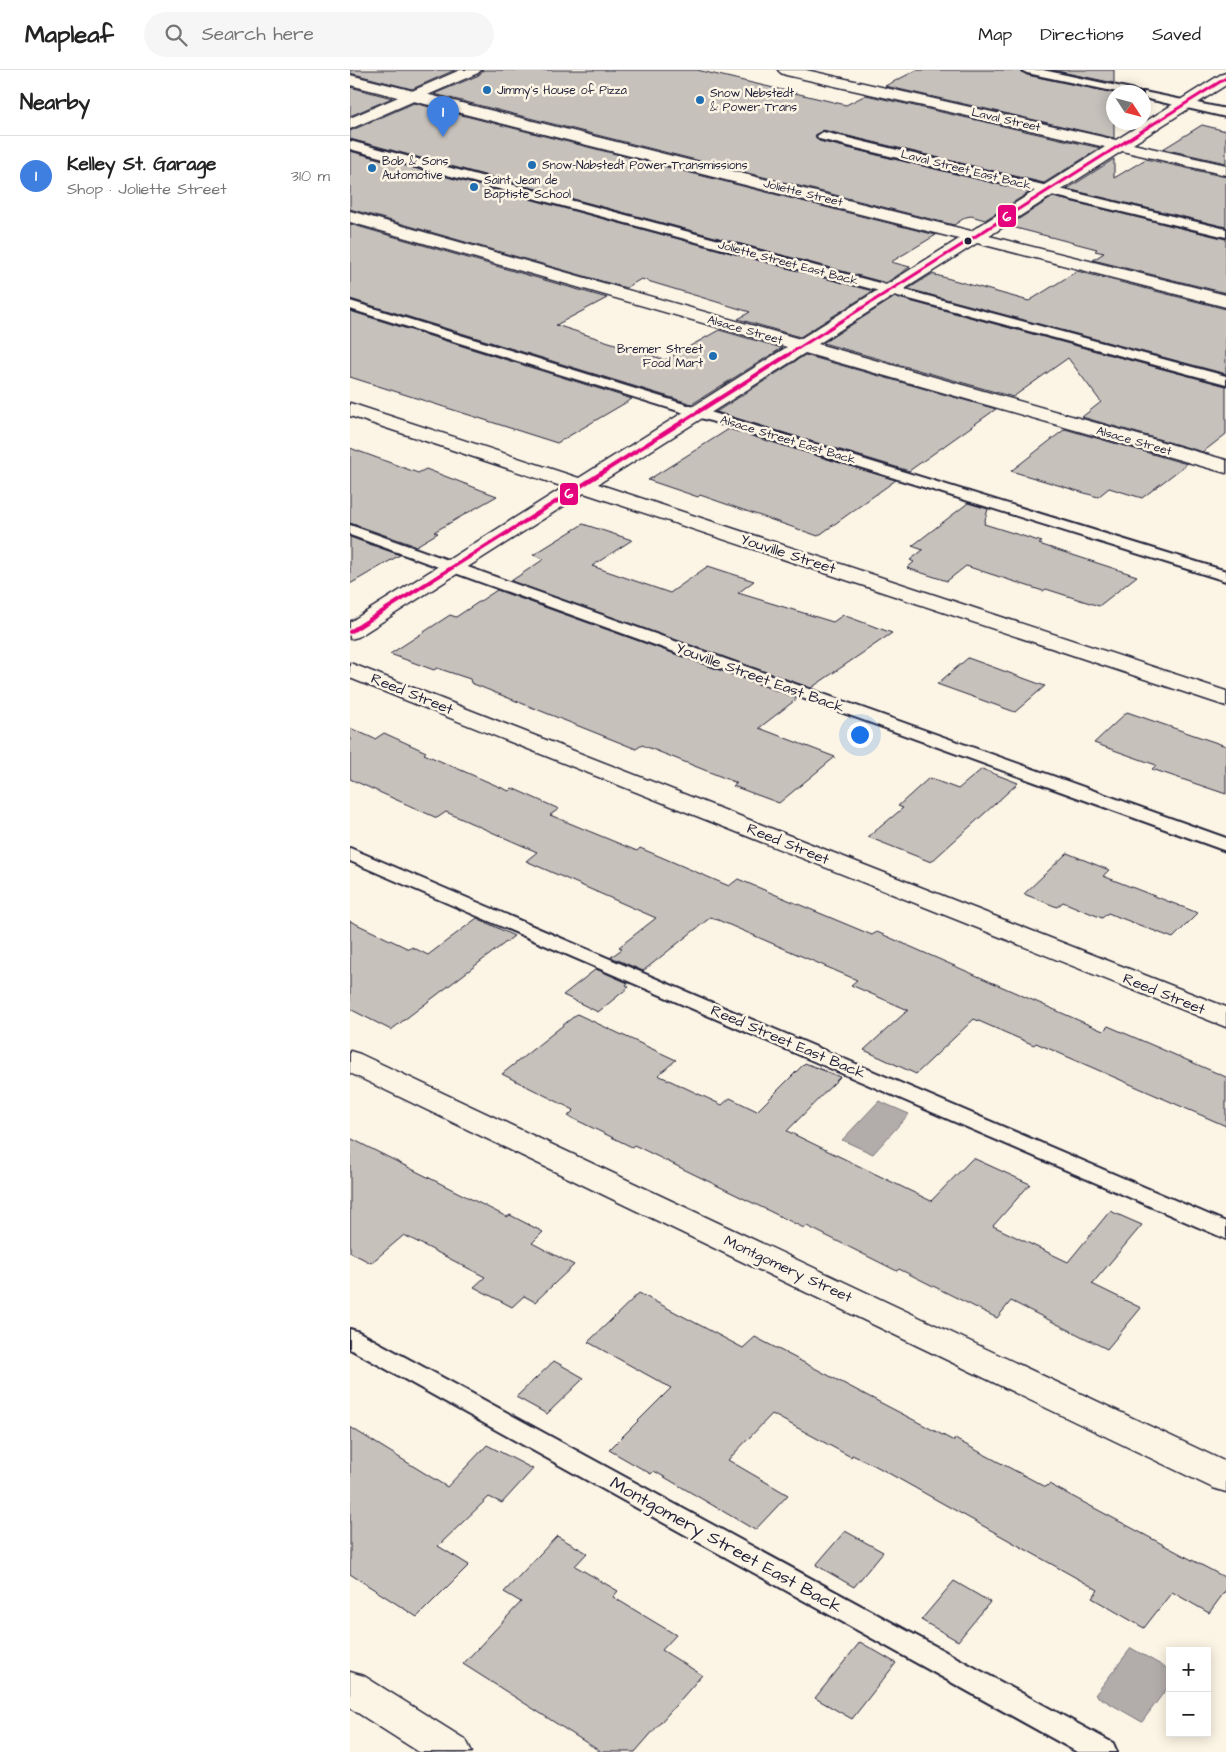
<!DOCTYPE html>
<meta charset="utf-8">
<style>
:root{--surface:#fff;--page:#f6f6f6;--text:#222;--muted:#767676;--line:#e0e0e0;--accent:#1f6fb2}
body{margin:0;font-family:"Architects Daughter",sans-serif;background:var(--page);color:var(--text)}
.controls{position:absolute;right:15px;bottom:15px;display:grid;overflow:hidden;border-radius:0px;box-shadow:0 2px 12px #0003}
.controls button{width:45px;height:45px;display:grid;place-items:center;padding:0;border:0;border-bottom:1px solid var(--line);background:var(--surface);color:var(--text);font:25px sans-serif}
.compass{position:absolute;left:756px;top:15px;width:45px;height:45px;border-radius:50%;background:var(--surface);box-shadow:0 2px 12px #0003;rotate:126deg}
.you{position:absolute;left:509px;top:664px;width:18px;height:18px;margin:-12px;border:4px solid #fff;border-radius:50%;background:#1a73e8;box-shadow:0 0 0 8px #1a73e833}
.badge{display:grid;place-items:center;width:32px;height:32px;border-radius:50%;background:var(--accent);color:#fff;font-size:16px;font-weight:700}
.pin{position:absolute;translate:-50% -41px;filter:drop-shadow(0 1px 2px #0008)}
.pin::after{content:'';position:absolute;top:26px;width:18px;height:15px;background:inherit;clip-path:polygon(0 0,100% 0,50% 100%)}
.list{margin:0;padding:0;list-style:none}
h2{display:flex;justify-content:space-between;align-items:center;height:65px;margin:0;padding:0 20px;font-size:21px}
h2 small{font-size:16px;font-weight:400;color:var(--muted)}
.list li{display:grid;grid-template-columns:32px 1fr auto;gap:15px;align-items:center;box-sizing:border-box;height:80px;padding:0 20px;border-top:1px solid var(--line)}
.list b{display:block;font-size:19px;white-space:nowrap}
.list p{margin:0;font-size:16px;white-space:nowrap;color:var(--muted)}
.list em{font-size:16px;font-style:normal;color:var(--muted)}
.icon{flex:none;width:28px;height:28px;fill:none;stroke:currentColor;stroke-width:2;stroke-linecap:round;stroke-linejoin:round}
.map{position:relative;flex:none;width:876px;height:1682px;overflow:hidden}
header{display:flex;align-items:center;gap:30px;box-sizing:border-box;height:70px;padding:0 25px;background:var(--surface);border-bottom:1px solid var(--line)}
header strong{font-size:24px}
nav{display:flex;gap:28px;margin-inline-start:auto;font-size:18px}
.search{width:350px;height:45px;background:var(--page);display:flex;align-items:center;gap:12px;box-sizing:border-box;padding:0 18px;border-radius:28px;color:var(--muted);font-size:19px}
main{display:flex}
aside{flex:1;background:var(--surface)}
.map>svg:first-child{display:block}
.water{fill:#b2adab;stroke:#78757e}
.building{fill:#c6c1bb;stroke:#22223b}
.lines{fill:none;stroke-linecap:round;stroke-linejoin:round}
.service-casing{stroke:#22223b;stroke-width:4}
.minor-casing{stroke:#22223b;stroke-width:3}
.tertiary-casing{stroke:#22223b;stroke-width:3}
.service{fill:#fcf5e5;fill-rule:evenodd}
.minor{fill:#fcf5e5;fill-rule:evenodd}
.tertiary{fill:#fcf5e5;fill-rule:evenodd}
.bus-1-far1-casing{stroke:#fcf5e5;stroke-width:5.5}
.bus-1-casing{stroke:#fcf5e5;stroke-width:7}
.bus-1-far1{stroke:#e5007d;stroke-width:3}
.bus-1{stroke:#e5007d;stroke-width:4}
.poi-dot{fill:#1f6fb2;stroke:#fcf5e5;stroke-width:2}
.bus-dot{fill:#22223b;stroke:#fcf5e5;stroke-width:2}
.labels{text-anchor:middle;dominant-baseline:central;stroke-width:5;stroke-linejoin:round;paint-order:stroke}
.far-poi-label{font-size:12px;fill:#22223b;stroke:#fcf5e5;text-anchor:start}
.far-street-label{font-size:12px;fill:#22223b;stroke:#fcf5e5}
.street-label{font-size:15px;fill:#22223b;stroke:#fcf5e5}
.near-street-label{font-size:18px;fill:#22223b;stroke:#fcf5e5}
.line-badge{stroke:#fcf5e5;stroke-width:2}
.badge-label{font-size:14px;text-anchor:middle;font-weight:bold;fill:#fff}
</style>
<header>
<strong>Mapleaf</strong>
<div class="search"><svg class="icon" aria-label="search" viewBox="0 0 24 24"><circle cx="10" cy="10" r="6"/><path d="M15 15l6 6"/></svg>Search here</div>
<nav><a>Map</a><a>Directions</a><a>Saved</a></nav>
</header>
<main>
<aside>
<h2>Nearby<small></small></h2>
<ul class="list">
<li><span class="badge" style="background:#3f7fe0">1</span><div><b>Kelley St. Garage</b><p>Shop · Joliette Street</p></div><em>310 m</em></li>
</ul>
</aside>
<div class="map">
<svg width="876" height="1682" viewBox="0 0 876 1682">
<rect width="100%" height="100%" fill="#fcf5e5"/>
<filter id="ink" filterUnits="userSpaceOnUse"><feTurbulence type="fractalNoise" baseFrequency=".02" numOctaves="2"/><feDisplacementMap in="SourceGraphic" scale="10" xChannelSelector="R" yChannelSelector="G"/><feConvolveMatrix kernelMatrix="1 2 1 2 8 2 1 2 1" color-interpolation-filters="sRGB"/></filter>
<g filter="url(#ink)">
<g class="water">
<path d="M529 1031 559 1044 523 1084 492 1070Z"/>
<path d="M781 1578 820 1600V1614L792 1652 745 1625Z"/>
</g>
<g class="building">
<path d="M0 0H105L62 19 0 3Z"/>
<path d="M133 0H347L496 35 516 25 750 78 694 113 473 60 465 66 469 71 680 122 635 150 621 146 616 147 604 155 84 24 129 5Z"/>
<path d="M567 0H669L677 5 764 23V68L535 16Z"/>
<path d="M702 0H764V13Z"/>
<path d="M0 17 42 28 0 46Z"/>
<path d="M64 33 586 165 541 192 560 197 536 213 0 69V61Z"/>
<path d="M852 55 876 61V93L813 79Z"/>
<path d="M0 81 523 221 450 267 388 249 400 242 291 209 276 218 0 139Z"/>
<path d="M764 89V108L796 89 876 107V157L717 119Z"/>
<path d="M703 127 876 169V223L743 190 754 183 745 181 747 179 658 156Z"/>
<path d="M0 154 257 228 206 255 315 290 369 260 432 278 342 334 0 229Z"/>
<path d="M727 201 876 239V304L558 219 582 204 679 231Z"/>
<path d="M545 227 876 316V364L853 382 732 347 751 332 718 288 663 327 473 273Z"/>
<path d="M0 241 282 329 207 373 0 307Z"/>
<path d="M455 285 646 339 559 401 366 342Z"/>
<path d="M379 359 546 410 468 466 350 425 348 427 298 410Z"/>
<path d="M715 359 837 394 792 428 759 418 748 427 661 401Z"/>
<path d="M0 378 68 403 76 399 147 426 84 462 88 463 66 476 0 453Z"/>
<path d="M618 433 638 439 634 454 692 472 689 474 787 506 749 536 696 519 693 521 616 496 597 511 557 498 564 492 560 490 573 480 562 476Z"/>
<path d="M233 454 282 470 242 496 320 523 358 496 404 511 388 523 483 552 493 545 542 563 461 618 161 511 194 489 183 485Z"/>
<path d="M0 467 50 485 0 514Z"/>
<path d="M147 520 448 628 409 658 485 687 429 733 383 716 387 713 292 675 286 679 121 613 120 609 87 598 84 600 40 584 100 545 106 547Z"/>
<path d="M618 588 695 616 665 642 587 614Z"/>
<path d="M777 642 876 676V724L802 699 806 695 744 673Z"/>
<path d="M0 658 25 669 34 663 76 682 74 684 159 721 162 718 209 739 200 745 287 781 290 778 379 816 388 809 522 865 527 862 753 961 758 956 876 1007V1056L686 973 684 975 624 949 566 1004 514 980 558 940 501 915 507 910 361 847 293 901 261 887 272 879 269 877 306 848 176 791 187 782 96 742 87 748 0 709Z"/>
<path d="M632 699 668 713 581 792 518 767 553 738 548 736 579 708 608 719Z"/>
<path d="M717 783 759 800 753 806 848 843 823 868 758 843 752 848 713 832 707 837 674 824Z"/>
<path d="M127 848 164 866 41 960 0 939V851L59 879 62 877 78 885Z"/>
<path d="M246 899 278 913 276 915 279 917 248 942 213 925Z"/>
<path d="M227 944 326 990 308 1005 372 1035 380 1028 407 1041 455 993 490 1007 437 1061 581 1131 623 1088 680 1114 643 1156 718 1192 760 1141 792 1155 742 1214 791 1238 757 1279 661 1231 647 1248 549 1199 547 1201 457 1156 454 1158 284 1075 282 1077 218 1046 224 1040 152 1004Z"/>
<path d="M0 1068 157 1147 160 1145 193 1162 182 1173 224 1195 185 1232 174 1226 162 1237 124 1217 135 1207 54 1165 21 1193 0 1182Z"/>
<path d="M289 1223 393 1278 405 1267 604 1371 605 1369 696 1417 699 1414 876 1508V1520L859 1543 822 1522 794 1558 742 1528 748 1520 524 1395 502 1385 501 1387 422 1344 378 1390 438 1425 405 1460 304 1401 301 1404 259 1380 321 1318 238 1272Z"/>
<path d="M204 1291 234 1308 197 1344 166 1327Z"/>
<path d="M0 1357 97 1417 137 1375 183 1399 152 1433 139 1427 88 1476 119 1495 67 1547 0 1504Z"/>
<path d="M495 1461 533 1482 504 1517 466 1495Z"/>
<path d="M207 1466 237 1483 225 1496 268 1521 263 1527 326 1565 312 1580 352 1605 285 1682H251L113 1594 171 1532 154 1522Z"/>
<path d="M604 1511 640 1532 608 1571 571 1550Z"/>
<path d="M510 1572 546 1593 502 1649 465 1628Z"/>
</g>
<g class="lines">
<defs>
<g id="service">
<path d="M671 0H693L781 19 787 22H767L677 3Z"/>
<path d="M790 22H794L876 39V47L794 28V22Z"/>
<path d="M473 62 876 159V167L469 69 467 66Z"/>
<path d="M0 71 876 306V314L0 79Z"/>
<path d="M0 231 876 501V511L0 239Z"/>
<path d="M0 455 876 768V781L0 465Z"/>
<path d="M0 778 876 1152V1169L0 791Z"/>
<path d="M0 1259 9 1262 763 1673 767 1682H727L0 1279Z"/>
</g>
<g id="minor">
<path d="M428 0H456L766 70 870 5 876 3V15L783 74 876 95V105L772 81 639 166 876 225V237L627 173 468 274 876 390V403L455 283 248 414 876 621V636L234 423 8 567 0 569V552L214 417 0 346V333L229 408 437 277 0 152V141L450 269 609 169 0 15V5L621 161 755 77 436 5 431 3Z"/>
<path d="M0 593 876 937V957L0 608Z"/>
<path d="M0 981 10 984 876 1392V1422L863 1418 0 1003Z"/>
<path d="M0 1602 14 1606 116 1670 122 1682H69L0 1638Z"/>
</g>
<path id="tertiary" d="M110 0H131L128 3 0 59V48Z"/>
</defs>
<use href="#service" class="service-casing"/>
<use href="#minor" class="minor-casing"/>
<use href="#tertiary" class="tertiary-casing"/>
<use href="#service" class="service"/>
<use href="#minor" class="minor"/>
<use href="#tertiary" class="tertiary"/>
<defs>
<path id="bus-1-far1" d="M436 286 876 8"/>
<path id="bus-1" d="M0 562 438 285"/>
</defs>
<use href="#bus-1-far1" class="bus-1-far1-casing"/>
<use href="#bus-1" class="bus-1-casing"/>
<use href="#bus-1-far1" class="bus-1-far1"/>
<use href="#bus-1" class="bus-1"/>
</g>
</g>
<g class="poi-dot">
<circle cx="137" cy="20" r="5"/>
<circle cx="350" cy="30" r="5"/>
<circle cx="182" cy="95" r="5"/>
<circle cx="22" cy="98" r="5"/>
<circle cx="124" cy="117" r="5"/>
<circle cx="363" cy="286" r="5"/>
</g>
<circle class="bus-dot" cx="618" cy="171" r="4.5"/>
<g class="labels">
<g class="far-poi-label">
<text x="147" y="20">Jimmy's House of Pizza</text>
<text x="360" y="23">Snow Nebstedt<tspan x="360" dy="14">&amp; Power Trans</tspan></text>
<text x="32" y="91">Bob &amp; Sons<tspan x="32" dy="14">Automotive</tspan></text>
<text x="192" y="95">Snow-Nabstedt Power Transmissions</text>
<text x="134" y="110">Saint Jean de<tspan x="134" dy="14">Baptiste School</tspan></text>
<text x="353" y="279" text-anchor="end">Bremer Street<tspan x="353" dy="14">Food Mart</tspan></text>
</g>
<g class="far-street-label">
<text transform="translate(656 50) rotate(13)">Laval Street</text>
<text transform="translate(616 100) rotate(14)">Laval Street East Back</text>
<text transform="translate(453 123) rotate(14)">Joliette Street</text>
<text transform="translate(438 193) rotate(15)">Joliette Street East Back</text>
<text transform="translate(395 260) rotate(16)">Alsace Street</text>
<text transform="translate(438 370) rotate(17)">Alsace Street East Back</text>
<text transform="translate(784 371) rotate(16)">Alsace Street</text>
</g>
<g class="street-label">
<text transform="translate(438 484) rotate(18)">Youville Street</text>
<text transform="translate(410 608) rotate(20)">Youville Street East Back</text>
<text transform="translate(62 624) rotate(22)">Reed Street</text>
<text transform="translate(438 774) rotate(22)">Reed Street</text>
<text transform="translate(814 924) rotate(22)">Reed Street</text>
<text transform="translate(438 972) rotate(23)">Reed Street East Back</text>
<text transform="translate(438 1199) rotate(25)">Montgomery Street</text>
</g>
<g class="near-street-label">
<text transform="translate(376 1475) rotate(29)">Montgomery Street East Back</text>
</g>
</g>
<g class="line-badge">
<rect x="647" y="134" width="20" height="24" rx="5" fill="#e5007d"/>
<rect x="209" y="412" width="20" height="24" rx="5" fill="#e5007d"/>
</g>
<g class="badge-label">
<text x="657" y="151">6</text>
<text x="219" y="428">6</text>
</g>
</svg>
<div class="controls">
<button>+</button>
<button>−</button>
</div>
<svg class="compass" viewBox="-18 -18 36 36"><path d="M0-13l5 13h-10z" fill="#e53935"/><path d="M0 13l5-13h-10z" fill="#767676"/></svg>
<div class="you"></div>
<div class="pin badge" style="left:93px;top:67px;background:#3f7fe0">1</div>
</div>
</main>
